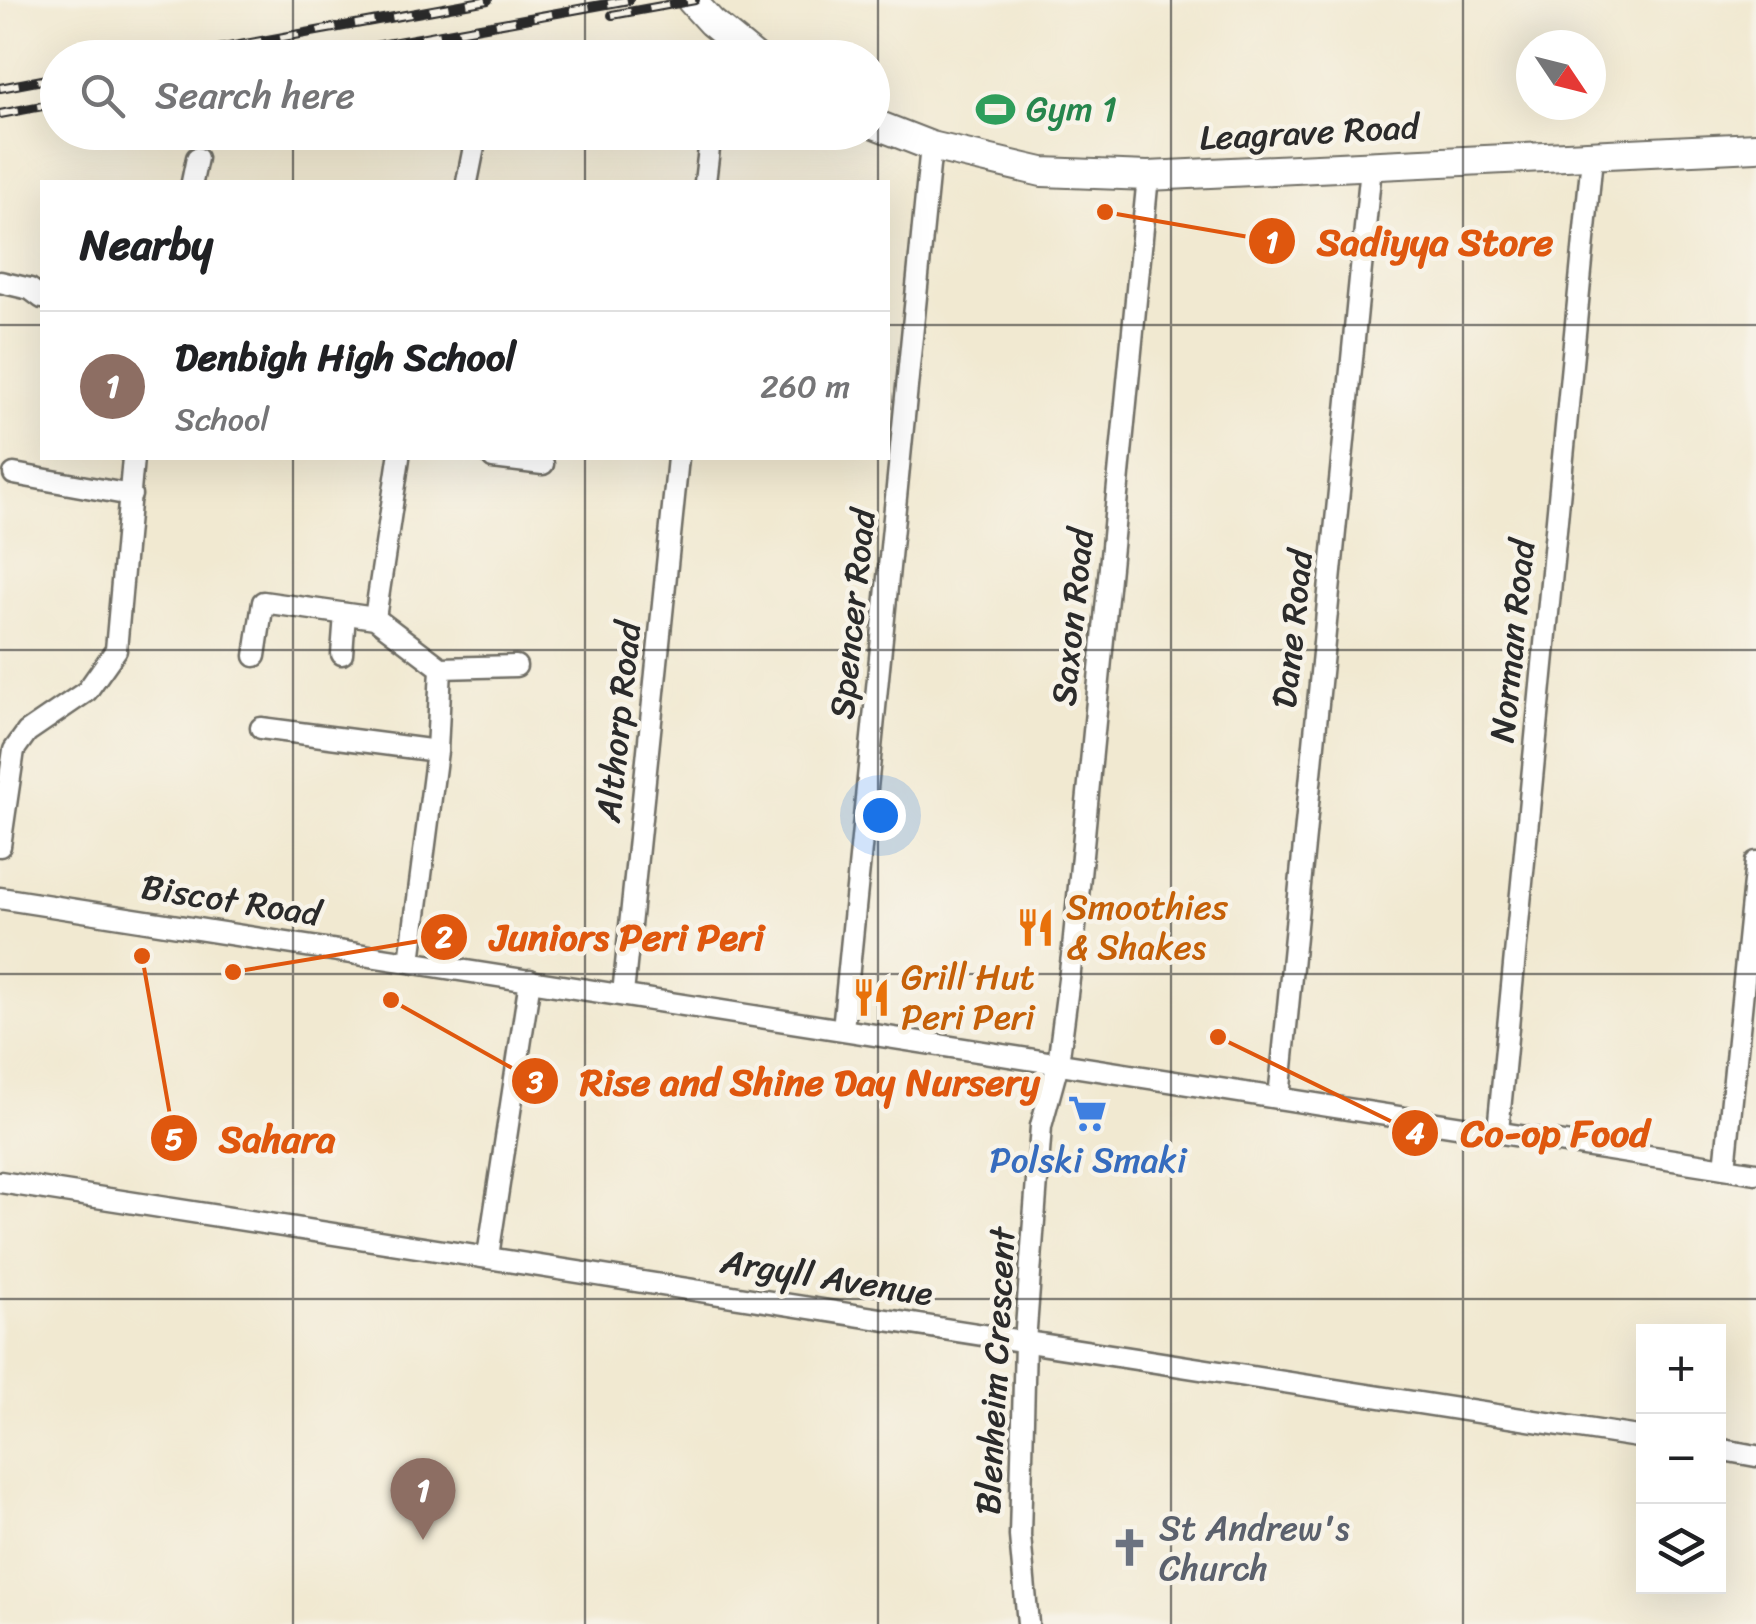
<!DOCTYPE html>
<meta charset="utf-8">
<style>
:root{--surface:#fff;--page:#f6f6f6;--text:#202124;--muted:#757577;--line:#e0e0e0;--accent:#b5179e}
body{margin:0;font-family:Sriracha,sans-serif;background:var(--page);color:var(--text)}
.controls{position:absolute;right:30px;bottom:30px;display:grid;overflow:hidden;border-radius:0px;box-shadow:0 10px 40px #0002}
.controls button{width:90px;height:90px;display:grid;place-items:center;padding:0;border:0;border-bottom:2px solid var(--line);background:var(--surface);color:var(--text);font:50px sans-serif}
.compass{position:absolute;left:1516px;top:30px;width:90px;height:90px;border-radius:50%;background:var(--surface);box-shadow:0 10px 40px #0002;rotate:125deg}
.you{position:absolute;left:880px;top:815px;width:35px;height:35px;margin:-25px;border:8px solid #fff;border-radius:50%;background:#1a73e8;box-shadow:0 0 0 15px #1a73e833}
.badge{display:grid;place-items:center;width:65px;height:65px;border-radius:50%;background:var(--accent);color:#fff;font-size:32px;font-weight:700}
.pin{position:absolute;translate:-50% -82px;filter:drop-shadow(0 2px 5px #0008)}
.pin::after{content:'';position:absolute;top:52px;width:35px;height:30px;background:inherit;clip-path:polygon(0 0,100% 0,50% 100%)}
.list{margin:0;padding:0;list-style:none}
h2{display:flex;justify-content:space-between;align-items:center;height:130px;margin:0;padding:0 40px;font-size:42px}
h2 small{font-size:32px;font-weight:400;color:var(--muted)}
.list li{display:grid;grid-template-columns:65px 1fr auto;gap:30px;align-items:center;box-sizing:border-box;height:150px;padding:0 40px;border-top:2px solid var(--line)}
.list b{display:block;font-size:38px;white-space:nowrap}
.list p{margin:0;font-size:32px;white-space:nowrap;color:var(--muted)}
.list em{font-size:32px;font-style:normal;color:var(--muted)}
.icon{flex:none;width:55px;height:55px;fill:none;stroke:currentColor;stroke-width:2;stroke-linecap:round;stroke-linejoin:round}
.map{position:relative;flex:none;width:1756px;height:1624px;overflow:hidden}
.search{position:absolute;background:var(--surface);box-shadow:0 10px 40px #0002;left:40px;top:40px;width:850px;height:110px;display:flex;align-items:center;gap:25px;box-sizing:border-box;padding:0 35px;border-radius:55px;color:var(--muted);font-size:38px}
.panel{position:absolute;background:var(--surface);box-shadow:0 10px 40px #0002;left:40px;top:180px;width:850px;height:280px;border-radius:0px}
.map>svg:first-child{display:block}
.lines{fill:none;stroke-linecap:round;stroke-linejoin:round}
.minor-casing{stroke:#706e65;stroke-width:25}
.secondary-casing{stroke:#706e65;stroke-width:32}
.minor{stroke:#fff;stroke-width:20}
.secondary{stroke:#fff;stroke-width:28}
.rail-casing{stroke:#2b2b2b;stroke-width:10}
.rail{stroke:#f7f3e8;stroke-width:6;stroke-dasharray:19;stroke-linecap:butt}
.grid{fill:none;stroke:#2b2b2b;stroke-width:2.5;stroke-opacity:0.55}
.labels{text-anchor:middle;dominant-baseline:central;stroke-width:9;stroke-linejoin:round;paint-order:stroke}
.leisure-label{font-size:35px;fill:#27864d;stroke:#f7f3e8;text-anchor:start}
.street-label{font-size:35px;fill:#2b2b2b;stroke:#f7f3e8}
.food-label{font-size:35px;fill:#c56008;stroke:#f7f3e8;text-anchor:start}
.shop-label{font-size:35px;fill:#366cbe;stroke:#f7f3e8}
.worship-label{font-size:35px;fill:#5b616d;stroke:#f7f3e8;text-anchor:start}
.leader{fill:none;stroke:#df570e;stroke-width:4}
.callout-dot{fill:#df570e;stroke:#f7f3e8;stroke-width:4}
.mark-label{font-size:30px;text-anchor:middle;font-weight:bold;fill:#fff}
.callout-label{font-size:38px;text-anchor:middle;font-weight:bold;fill:#df570e;stroke:#f7f3e8;stroke-width:9;stroke-linejoin:round;paint-order:stroke}
</style>
<div class="map">
<svg width="1756" height="1624" viewBox="0 0 1756 1624">
<rect width="100%" height="100%" fill="#f7f3e8"/>
<filter id="ink" filterUnits="userSpaceOnUse"><feTurbulence type="fractalNoise" baseFrequency=".01" numOctaves="2"/><feDisplacementMap in="SourceGraphic" scale="20" xChannelSelector="R" yChannelSelector="G"/><feConvolveMatrix kernelMatrix="1 2 1 2 8 2 1 2 1" color-interpolation-filters="sRGB"/></filter>
<filter id="wash" filterUnits="userSpaceOnUse"><feTurbulence type="fractalNoise" baseFrequency=".0048" numOctaves="4" result="noise"/><feDisplacementMap in="SourceGraphic" scale="40" xChannelSelector="R" yChannelSelector="G"/><feGaussianBlur stdDeviation="2.25" result="paint"/><feColorMatrix in="noise" values="0 0 0 0 0 0 0 0 0 0 0 0 0 0 0 0 0 1.4 0 .05"/><feComposite in="paint" operator="in"/></filter>
<g filter="url(#wash)">
<rect width="100%" height="100%" fill="#f1e9d1"/>
</g>
<g filter="url(#ink)">
<g class="lines">
<defs>
<g id="minor">
<path d="M192 182 197 158"/>
<path d="M467 182 477 132"/>
<path d="M705 182 711 132"/>
<path d="M0 282 30 289 42 298"/>
<path d="M493 458 543 464"/>
<path d="M14 474 131 495"/>
<path d="M375 618 399 458"/>
<path d="M342 654 345 614"/>
<path d="M255 656 263 602 375 618 441 668 437 751 410 961"/>
<path d="M441 668 516 666"/>
<path d="M261 728 437 751"/>
<path d="M0 846 14 750 27 732 87 691 116 650 133 458"/>
<path d="M0 898 1756 1173"/>
<path d="M623 994 678 458"/>
<path d="M843 1029 931 146"/>
<path d="M1279 1098 1371 167"/>
<path d="M1498 1131 1592 157"/>
<path d="M1725 1168 1756 862"/>
<path d="M0 1182 1644 1438"/>
<path d="M488 1256 530 980"/>
<path d="M1718 1449 1756 1456"/>
<path d="M1028 1624 1020 1536 1025 1342 1041 1126 1058 1064 1073 948 1148 176"/>
</g>
<g id="secondary">
<path d="M691 0 711 22 755 58"/>
<path d="M872 123 931 146 1042 172 1148 176 1756 147"/>
</g>
</defs>
<use href="#minor" class="minor-casing"/>
<use href="#secondary" class="secondary-casing"/>
<use href="#minor" class="minor"/>
<use href="#secondary" class="secondary"/>
<defs>
<g id="rail">
<path d="M612 15 695 0"/>
<path d="M168 58 488 0"/>
<path d="M309 58 629 0"/>
<path d="M0 88 58 77"/>
<path d="M0 114 58 103"/>
</g>
</defs>
<use href="#rail" class="rail-casing"/>
<use href="#rail" class="rail"/>
</g>
</g>
<path class="grid" d="M293 0V58M585 0V58M878 0V182M1171 0V1624M1463 0V1624M293 132V182M585 132V182M0 325H42M888 325H1756M293 458V1624M585 458V1624M878 458V1624M0 650H1756M0 974H1756M0 1299H1756"/>
<defs>
<symbol id="stadium-bare" viewBox="-9 -9 18 18"><path d="M0-5a6.5 5 0 1 0 0 10a6.5 5 0 1 0 0-10ZM-3.5-1.8h7v3.6h-7Z" fill="#2e9e5b" stroke="#f7f3e8" stroke-width="2.5" paint-order="stroke"/></symbol>
<symbol id="restaurant-bare" viewBox="-9 -9 18 18"><path d="M-5-6h1v4h1v-4h1v4h1v-4h1v5L-1.5 .5V6h-2V.5L-5-1ZM5-6V6H3V1.5H1.5Q1.5-4 5-6Z" fill="#e8710a" stroke="#f7f3e8" stroke-width="2.5" paint-order="stroke"/></symbol>
<symbol id="supermarket-bare" viewBox="-9 -9 18 18"><path d="M-6-5.5h2.5l.6 2H6L4.5 2H-2.5L-4.4-4H-6ZM-1.5 3.2a1.3 1.3 0 1 0 .1 0ZM3 3.2a1.3 1.3 0 1 0 .1 0Z" fill="#3f7fe0" stroke="#f7f3e8" stroke-width="2.5" paint-order="stroke"/></symbol>
<symbol id="church-bare" viewBox="-9 -9 18 18"><path d="M-1.2-6h2.4v3.5h3.3v2.4h-3.3V6h-2.4V-.1h-3.3v-2.4h3.3Z" fill="#6b7280" stroke="#f7f3e8" stroke-width="2.5" paint-order="stroke"/></symbol>
</defs>
<g fill-rule="evenodd">
<use href="#stadium-bare" x="968" y="82" width="55" height="55"/>
<use href="#restaurant-bare" x="1008" y="900" width="55" height="55"/>
<use href="#restaurant-bare" x="844" y="970" width="55" height="55"/>
<use href="#supermarket-bare" x="1060" y="1086" width="55" height="55"/>
<use href="#church-bare" x="1102" y="1520" width="55" height="55"/>
</g>
<g class="labels">
<g class="leisure-label">
<text x="1026" y="109">Gym 1</text>
</g>
<g class="street-label">
<text transform="translate(1309 132) rotate(-3)">Leagrave Road</text>
<text transform="translate(852 614) rotate(-84)">Spencer Road</text>
<text transform="translate(1072 617) rotate(-84)">Saxon Road</text>
<text transform="translate(1292 629) rotate(-84)">Dane Road</text>
<text transform="translate(1512 641) rotate(-84)">Norman Road</text>
<text transform="translate(618 722) rotate(-84)">Althorp Road</text>
<text transform="translate(231 900) rotate(9)">Biscot Road</text>
<text transform="translate(827 1277) rotate(9)">Argyll Avenue</text>
<text transform="translate(995 1371) rotate(-87)">Blenheim Crescent</text>
</g>
<g class="food-label">
<text x="1066" y="907">Smoothies<tspan x="1066" dy="40">&amp; Shakes</tspan></text>
<text x="901" y="977">Grill Hut<tspan x="901" dy="40">Peri Peri</tspan></text>
</g>
<g class="shop-label">
<text x="1088" y="1160">Polski Smaki</text>
</g>
<g class="worship-label">
<text x="1159" y="1528">St Andrew's<tspan x="1159" dy="40">Church</tspan></text>
</g>
</g>
<path class="leader" d="M1105 212L1272 241M233 972L444 937M391 1000L535 1081M1218 1037L1415 1133M142 956L174 1138"/>
<g class="callout-dot">
<circle cx="1105" cy="212" r="10"/>
<circle cx="233" cy="972" r="10"/>
<circle cx="391" cy="1000" r="10"/>
<circle cx="1218" cy="1037" r="10"/>
<circle cx="142" cy="956" r="10"/>
<circle cx="1272" cy="241" r="25"/>
<circle cx="444" cy="937" r="25"/>
<circle cx="535" cy="1081" r="25"/>
<circle cx="1415" cy="1133" r="25"/>
<circle cx="174" cy="1138" r="25"/>
</g>
<g class="mark-label">
<text x="1272" y="252">1</text>
<text x="444" y="947">2</text>
<text x="535" y="1092">3</text>
<text x="1415" y="1143">4</text>
<text x="174" y="1149">5</text>
</g>
<g class="callout-label">
<text x="1435" y="255">Sadiyya Store</text>
<text x="627" y="950">Juniors Peri Peri</text>
<text x="810" y="1095">Rise and Shine Day Nursery</text>
<text x="1555" y="1146">Co-op Food</text>
<text x="277" y="1152">Sahara</text>
</g>
</svg>
<div class="controls">
<button>+</button>
<button>−</button>
<button><svg class="icon" aria-label="layers" viewBox="0 0 24 24"><path d="M12 4l9 5-9 5-9-5zM3 14l9 5 9-5"/></svg></button>
</div>
<svg class="compass" viewBox="-18 -18 36 36"><path d="M0-13l5 13h-10z" fill="#e53935"/><path d="M0 13l5-13h-10z" fill="#757577"/></svg>
<div class="you"></div>
<div class="pin badge" style="left:423px;top:1540px;background:#8d6e63">1</div>
<div class="search"><svg class="icon" aria-label="search" viewBox="0 0 24 24"><circle cx="10" cy="10" r="6"/><path d="M15 15l6 6"/></svg>Search here</div>
<section class="panel">
<h2>Nearby<small></small></h2>
<ul class="list">
<li><span class="badge" style="background:#8d6e63">1</span><div><b>Denbigh High School</b><p>School</p></div><em>260 m</em></li>
</ul>
</section>
</div>
